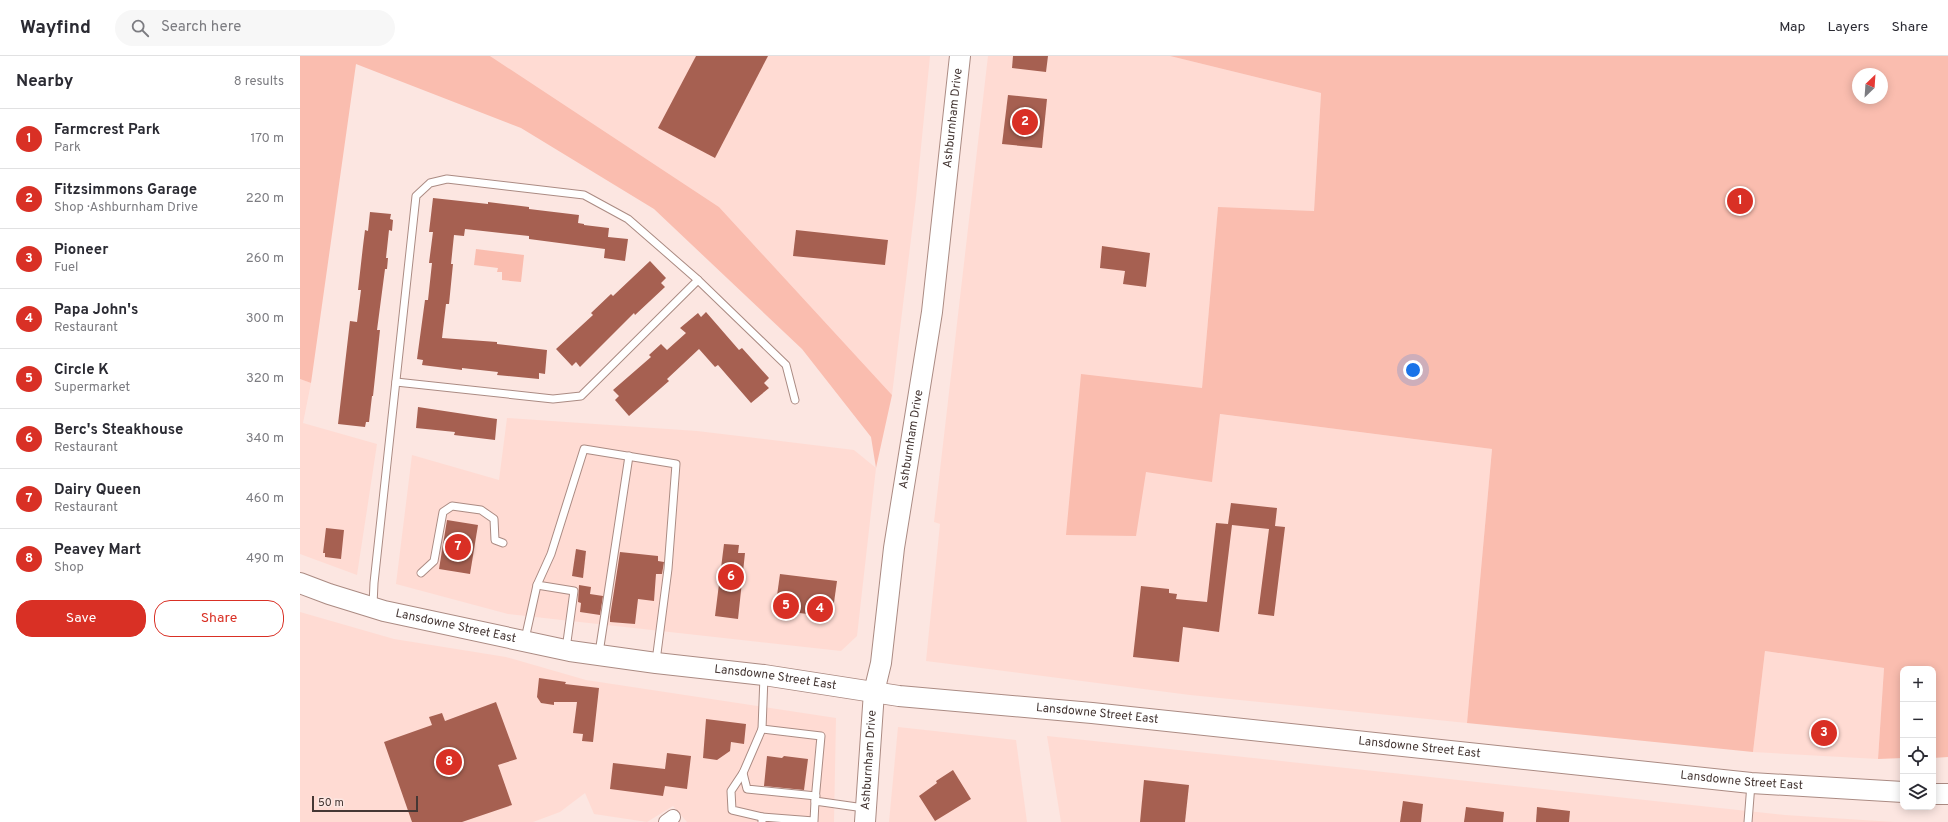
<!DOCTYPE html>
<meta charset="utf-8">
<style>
:root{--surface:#fff;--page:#f7f7f7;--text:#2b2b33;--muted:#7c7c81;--line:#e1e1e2;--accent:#d93025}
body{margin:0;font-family:Overpass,sans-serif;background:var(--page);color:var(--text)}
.controls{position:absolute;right:12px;bottom:12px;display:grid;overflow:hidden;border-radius:8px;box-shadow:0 2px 10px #0003}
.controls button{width:36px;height:36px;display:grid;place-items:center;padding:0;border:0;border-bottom:1px solid var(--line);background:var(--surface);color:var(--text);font:20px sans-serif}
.compass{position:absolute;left:1552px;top:12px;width:36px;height:36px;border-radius:50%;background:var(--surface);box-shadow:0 2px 10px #0003;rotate:25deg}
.scale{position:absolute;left:12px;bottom:10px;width:106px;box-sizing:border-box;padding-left:4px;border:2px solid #453734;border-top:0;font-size:11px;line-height:14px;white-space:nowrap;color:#453734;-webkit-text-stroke:3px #fce6e1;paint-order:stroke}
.you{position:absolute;left:1113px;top:314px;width:14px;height:14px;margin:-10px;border:3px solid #fff;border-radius:50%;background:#1a73e8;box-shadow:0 0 0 6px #1a73e833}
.badge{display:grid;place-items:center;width:26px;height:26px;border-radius:50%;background:var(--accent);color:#fff;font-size:13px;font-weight:700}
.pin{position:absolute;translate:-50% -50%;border:2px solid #fff;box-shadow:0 1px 4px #0006}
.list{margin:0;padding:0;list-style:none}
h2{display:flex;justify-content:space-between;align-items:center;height:52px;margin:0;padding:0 16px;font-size:17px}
h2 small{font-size:13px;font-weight:400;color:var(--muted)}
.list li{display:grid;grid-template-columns:26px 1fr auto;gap:12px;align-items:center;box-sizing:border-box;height:60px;padding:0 16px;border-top:1px solid var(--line)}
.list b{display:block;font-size:15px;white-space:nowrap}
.list p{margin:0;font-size:13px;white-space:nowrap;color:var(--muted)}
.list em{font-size:13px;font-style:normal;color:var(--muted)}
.actions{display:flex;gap:8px;padding:12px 16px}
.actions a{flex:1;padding:9px 0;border:1px solid var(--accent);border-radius:16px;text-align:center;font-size:14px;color:var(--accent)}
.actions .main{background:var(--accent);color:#fff}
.icon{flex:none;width:22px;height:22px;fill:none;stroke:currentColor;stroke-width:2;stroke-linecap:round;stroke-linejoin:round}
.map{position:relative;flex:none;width:1648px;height:766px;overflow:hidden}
header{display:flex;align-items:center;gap:24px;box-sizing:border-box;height:56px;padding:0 20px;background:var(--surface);border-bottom:1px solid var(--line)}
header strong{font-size:19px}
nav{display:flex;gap:22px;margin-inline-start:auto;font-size:14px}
.search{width:280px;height:36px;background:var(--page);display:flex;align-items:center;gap:10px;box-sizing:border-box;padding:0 14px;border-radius:22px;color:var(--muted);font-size:15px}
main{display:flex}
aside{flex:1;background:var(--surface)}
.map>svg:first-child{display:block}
.built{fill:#ffdbd3}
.green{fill:#fabdaf;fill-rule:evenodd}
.building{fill:#a66051}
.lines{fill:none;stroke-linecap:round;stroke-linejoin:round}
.lane-casing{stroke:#ab8b83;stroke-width:9}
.street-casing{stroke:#ab8b83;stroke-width:16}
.secondary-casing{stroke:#ab8b83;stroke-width:22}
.lane{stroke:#fff;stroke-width:7}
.street{stroke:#fff;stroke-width:14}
.secondary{stroke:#fff;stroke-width:20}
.labels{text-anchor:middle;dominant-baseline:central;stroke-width:4;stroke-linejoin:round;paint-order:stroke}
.street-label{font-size:12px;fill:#453734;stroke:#fce6e1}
</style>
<header>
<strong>Wayfind</strong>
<div class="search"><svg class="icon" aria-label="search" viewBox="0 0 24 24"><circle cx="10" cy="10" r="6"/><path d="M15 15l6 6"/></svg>Search here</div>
<nav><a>Map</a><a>Layers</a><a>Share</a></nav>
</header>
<main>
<aside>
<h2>Nearby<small>8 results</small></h2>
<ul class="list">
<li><span class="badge">1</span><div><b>Farmcrest Park</b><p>Park</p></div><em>170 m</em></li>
<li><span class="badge">2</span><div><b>Fitzsimmons Garage</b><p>Shop · Ashburnham Drive</p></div><em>220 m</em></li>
<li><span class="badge">3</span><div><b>Pioneer</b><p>Fuel</p></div><em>260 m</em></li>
<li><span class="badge">4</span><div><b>Papa John's</b><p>Restaurant</p></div><em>300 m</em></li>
<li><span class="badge">5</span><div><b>Circle K</b><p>Supermarket</p></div><em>320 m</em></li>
<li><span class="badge">6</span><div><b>Berc's Steakhouse</b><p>Restaurant</p></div><em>340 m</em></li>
<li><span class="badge">7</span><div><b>Dairy Queen</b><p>Restaurant</p></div><em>460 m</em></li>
<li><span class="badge">8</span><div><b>Peavey Mart</b><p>Shop</p></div><em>490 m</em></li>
</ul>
<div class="actions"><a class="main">Save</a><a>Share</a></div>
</aside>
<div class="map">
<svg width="1648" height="766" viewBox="0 0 1648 766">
<rect width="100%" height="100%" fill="#fce6e1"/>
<g class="built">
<path d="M190 0H630L616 142 592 339 419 151Z"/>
<path d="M688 0H870L1021 37 1014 155 918 152 902 332 846 416 919 358 1192 393 1167 667 890 639 626 605 640 468 634 466Z"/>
<path d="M0 323 11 327 3 367 77 388 57 519 0 498Z"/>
<path d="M207 362 397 375 554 394 576 412 557 580 541 595 208 558 96 528 112 399 199 424Z"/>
<path d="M0 556 94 583 206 601 286 624 536 662 534 766H387L373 750 347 766 294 758 285 737 260 756 233 766H0Z"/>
<path d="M1465 595 1584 612 1578 703 1453 696Z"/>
<path d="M598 671 716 684 727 766H589Z"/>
<path d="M747 680 1485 759 1594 766H761Z"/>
</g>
<g class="green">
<path d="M0 0H190L419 151 592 339 576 412 571 381 502 293 354 153 221 72 56 8 11 327 0 323Z"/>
<path d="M870 0H1648V701L1633 702V613H1603V702L1578 703 1584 612 1465 595 1453 696 1167 667 1192 393 920 358 912 426 846 416 836 480 766 479 781 318 902 332 918 151 1014 155 1021 37ZM1558 18H1582V42H1558Z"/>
<path d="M176 193 224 199 221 226 202 224V216H197L198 212 174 209Z"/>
</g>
<g class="building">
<path d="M396 0H468L415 102 358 72Z"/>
<path d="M713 0H748L746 16 712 12Z"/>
<path d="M708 39 747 43 742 92 702 88Z"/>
<path d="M133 142 188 148V146L213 149 229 151V153L279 159 278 167 284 168V169L309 172 308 181 328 183 325 205 304 202 305 193 229 183V180L165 173 164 180 154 179 151 208H153L149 248H146L142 282 197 286V288L247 294 245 318 239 317V323L197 319 198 316 162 312V314L122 309 123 304 117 303 125 244H128L132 207H129L133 176H129Z"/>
<path d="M70 156 91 158 90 163 93 164 92 175 89 174 86 202H88L87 213H85L77 274H80L73 340H72L69 366H66L65 371 38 368 50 265 57 266 61 234H58L63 190 65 174 68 175Z"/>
<path d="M496 174 588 184 585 209 493 200Z"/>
<path d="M802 190 850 197 846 231 823 228 825 215 800 212Z"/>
<path d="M350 205 366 222 361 227 365 231 335 259 334 257 280 311 276 306 272 310 256 293 293 259 291 257 311 238 313 240Z"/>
<path d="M406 256 439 294 442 292 469 322 464 327 469 332 451 347 418 309 415 311 399 293 367 323 369 325 329 360 315 344 319 340 313 334 351 301 349 299 361 288 367 294 386 277 380 272 398 257 401 261Z"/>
<path d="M118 351 197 363 195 384 154 379 155 376 116 372Z"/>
<path d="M931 447 977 452 975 470 985 471 974 560 958 558 969 473 932 469 919 576 883 571 879 606 833 601 841 530 869 533V537L877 538 876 543 907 546 916 467 928 468Z"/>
<path d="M147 464 178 469 170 518 139 513Z"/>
<path d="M26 472 44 474 41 503 25 501V497H23Z"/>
<path d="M424 488 439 489 438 497H445L438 563 415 560Z"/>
<path d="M276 493 286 495 283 522 272 520Z"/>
<path d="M320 496 358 500V505L364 506 362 518H356L354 545 338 543 335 568 310 566V561Z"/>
<path d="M480 518 537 525 532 561 475 554Z"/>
<path d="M279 529 291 531 290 538 303 540 300 559 280 556 281 547 278 546Z"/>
<path d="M239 622 266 626 265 628 299 632 293 686 282 685 283 678 273 677 277 646H254V649L241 647 237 641Z"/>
<path d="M196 646 217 703 198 709 212 749 162 766H112L84 686 132 669 129 661 142 657 145 665Z"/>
<path d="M406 663 446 668 444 688 431 686 430 695 417 704 403 702Z"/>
<path d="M367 697 391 700 387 733 365 730 363 740 310 733 313 707 365 713Z"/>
<path d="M467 700 482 702 484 700 508 703 504 734 464 730Z"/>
<path d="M653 714 671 743 635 765 619 740 637 727 636 725Z"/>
<path d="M844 724 889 729 885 766H840Z"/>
<path d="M1103 745 1123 748 1121 766H1100Z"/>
<path d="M1166 751 1204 756 1203 766H1164Z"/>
<path d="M1237 751 1270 755 1269 766H1236Z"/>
</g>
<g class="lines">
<defs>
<g id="lane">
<path d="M96 326 253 343 281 340 398 224"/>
<path d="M121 517 134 505 143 456 152 450 181 454 194 463 195 484 203 487"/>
<path d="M237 529 274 535 266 593"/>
<path d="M73 549 74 527 116 140 130 127 147 123 284 139 328 163 398 224 486 309 495 344"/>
<path d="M225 583 237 529 251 498 284 393 376 408 368 513 356 605"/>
<path d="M299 597 329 400"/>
<path d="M464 620 462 673 521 680 515 745"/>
<path d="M462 673 443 717 431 735 432 754 462 761"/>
<path d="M443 717 447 733 516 740"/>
<path d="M462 766V761L514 765 515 745 564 752"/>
<path d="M1448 766 1451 728"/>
</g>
<path id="street" d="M366 766 373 761"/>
<g id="secondary">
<path id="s1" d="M0 527 29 538 84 555 270 595 356 607 464 619 599 640 792 657 1451 727 1603 736"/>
<path d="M1633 738H1648"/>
<path id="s2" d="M565 766 574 636 581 607 594 492 632 256 660 0"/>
</g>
</defs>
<use href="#lane" class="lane-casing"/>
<use href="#street" class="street-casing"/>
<use href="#secondary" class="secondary-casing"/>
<use href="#lane" class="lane"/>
<use href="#street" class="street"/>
<use href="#secondary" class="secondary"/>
</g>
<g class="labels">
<g class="street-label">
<text stroke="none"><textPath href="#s2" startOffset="710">Ashburnham Drive</textPath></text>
<text stroke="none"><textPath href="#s2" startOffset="386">Ashburnham Drive</textPath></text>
<text stroke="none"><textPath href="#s1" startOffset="162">Lansdowne Street East</textPath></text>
<text stroke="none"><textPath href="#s1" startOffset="486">Lansdowne Street East</textPath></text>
<text stroke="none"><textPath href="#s1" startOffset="810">Lansdowne Street East</textPath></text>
<text stroke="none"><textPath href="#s1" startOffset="1134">Lansdowne Street East</textPath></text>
<text stroke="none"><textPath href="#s2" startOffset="62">Ashburnham Drive</textPath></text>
<text stroke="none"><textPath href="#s1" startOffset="1458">Lansdowne Street East</textPath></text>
</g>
</g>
</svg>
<div class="controls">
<button>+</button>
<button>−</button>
<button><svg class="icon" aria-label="locate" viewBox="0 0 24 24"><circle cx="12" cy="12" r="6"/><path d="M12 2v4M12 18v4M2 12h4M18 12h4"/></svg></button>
<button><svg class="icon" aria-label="layers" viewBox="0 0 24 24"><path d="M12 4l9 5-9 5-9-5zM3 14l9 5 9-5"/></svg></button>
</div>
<svg class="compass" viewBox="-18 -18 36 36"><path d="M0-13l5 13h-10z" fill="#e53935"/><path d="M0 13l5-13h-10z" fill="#7c7c81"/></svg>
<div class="scale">50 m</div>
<div class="you"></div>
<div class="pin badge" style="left:1440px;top:145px">1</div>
<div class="pin badge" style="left:725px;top:66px">2</div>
<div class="pin badge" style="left:1524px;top:677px">3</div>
<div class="pin badge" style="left:520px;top:553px">4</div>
<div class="pin badge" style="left:486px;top:550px">5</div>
<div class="pin badge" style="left:431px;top:521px">6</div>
<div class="pin badge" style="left:158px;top:491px">7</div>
<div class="pin badge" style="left:149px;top:706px">8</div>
</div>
</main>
